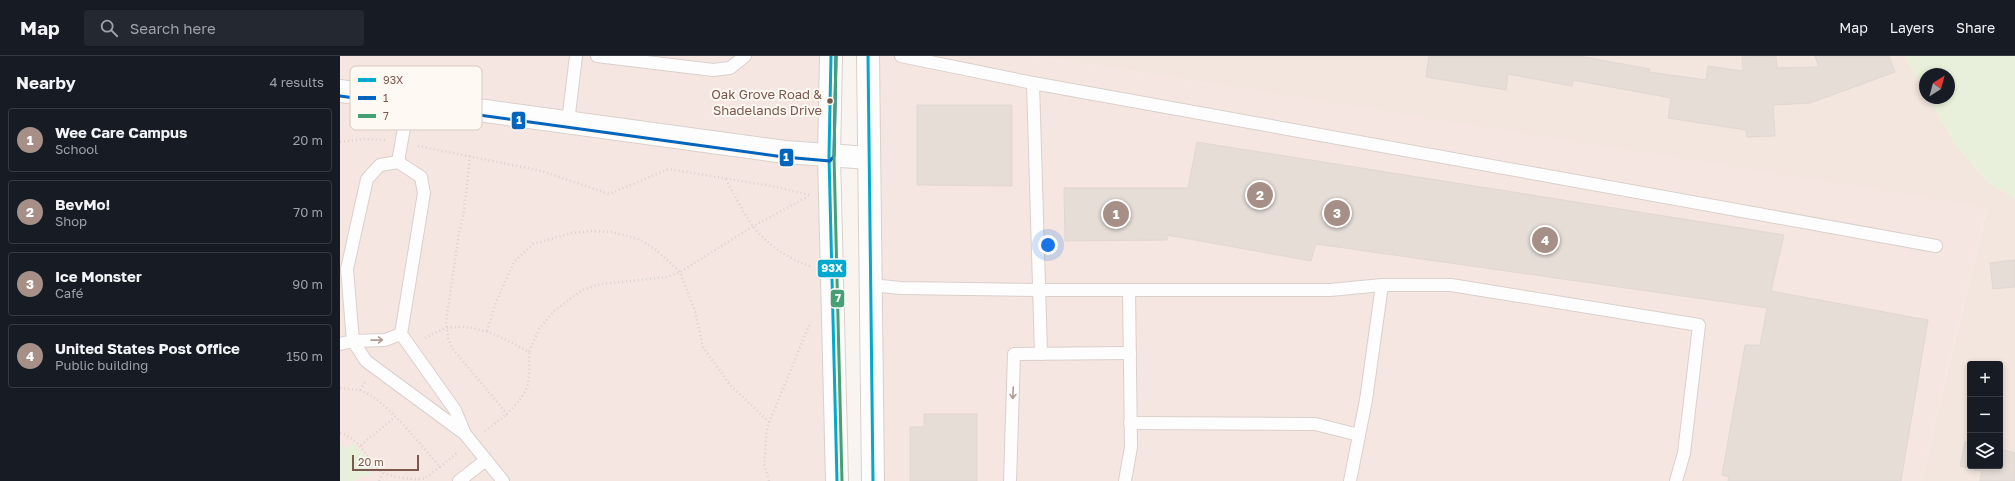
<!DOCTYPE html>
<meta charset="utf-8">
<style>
:root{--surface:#171b24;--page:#242831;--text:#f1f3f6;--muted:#9ea1a6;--line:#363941;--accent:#a68f86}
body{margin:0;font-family:"Golos Text",sans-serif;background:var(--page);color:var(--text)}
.controls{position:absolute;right:12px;bottom:12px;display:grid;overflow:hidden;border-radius:4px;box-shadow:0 2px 6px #0003}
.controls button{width:36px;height:36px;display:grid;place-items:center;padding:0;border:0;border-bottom:1px solid var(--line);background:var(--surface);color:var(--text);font:20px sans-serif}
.compass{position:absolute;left:1579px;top:12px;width:36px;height:36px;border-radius:50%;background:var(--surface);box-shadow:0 2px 6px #0003;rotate:36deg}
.scale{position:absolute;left:12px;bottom:10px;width:67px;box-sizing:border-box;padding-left:4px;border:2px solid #7a584d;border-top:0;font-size:11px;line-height:14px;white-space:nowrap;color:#7a584d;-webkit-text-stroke:3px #fff9f3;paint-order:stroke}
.you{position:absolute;left:708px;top:189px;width:14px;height:14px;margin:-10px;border:3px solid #fff;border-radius:50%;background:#1a73e8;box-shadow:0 0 0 6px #1a73e833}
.badge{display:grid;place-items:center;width:26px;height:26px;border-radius:50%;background:var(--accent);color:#fff;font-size:13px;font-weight:700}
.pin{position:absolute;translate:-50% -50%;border:2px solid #fff;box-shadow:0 1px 4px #0006}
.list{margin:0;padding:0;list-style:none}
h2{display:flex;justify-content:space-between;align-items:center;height:52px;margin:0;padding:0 16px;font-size:17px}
h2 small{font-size:13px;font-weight:400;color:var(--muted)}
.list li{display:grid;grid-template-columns:26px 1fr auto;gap:12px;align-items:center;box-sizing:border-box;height:64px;margin:0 8px 8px;padding:0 8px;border:1px solid var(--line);border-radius:4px}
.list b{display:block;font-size:15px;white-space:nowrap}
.list p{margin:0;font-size:13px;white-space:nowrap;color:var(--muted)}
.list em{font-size:13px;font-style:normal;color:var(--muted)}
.icon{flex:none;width:22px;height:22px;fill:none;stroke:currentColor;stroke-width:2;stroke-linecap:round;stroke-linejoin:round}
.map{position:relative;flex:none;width:1675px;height:425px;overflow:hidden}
header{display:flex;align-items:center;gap:24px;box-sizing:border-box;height:56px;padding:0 20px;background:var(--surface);border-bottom:1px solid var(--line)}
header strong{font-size:19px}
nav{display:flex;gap:22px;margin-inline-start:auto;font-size:14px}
.search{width:280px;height:36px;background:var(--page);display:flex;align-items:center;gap:10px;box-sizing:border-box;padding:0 14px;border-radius:4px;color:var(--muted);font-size:15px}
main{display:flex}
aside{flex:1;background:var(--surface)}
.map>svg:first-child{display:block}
.residential{fill:#f2e6de;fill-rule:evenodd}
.commercial{fill:#f6e6e1}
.green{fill:#e8f0db}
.building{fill:#e6ddd7;stroke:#e2d7d2}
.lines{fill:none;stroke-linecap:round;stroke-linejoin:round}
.service-casing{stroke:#d9d0cc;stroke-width:14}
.minor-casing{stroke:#d9d0cc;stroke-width:24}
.secondary-casing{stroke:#d9d0cb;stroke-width:24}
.path{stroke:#dcd2d0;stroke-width:2.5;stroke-dasharray:1 3;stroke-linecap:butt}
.service{stroke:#fefdfd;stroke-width:12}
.minor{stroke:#fefdfd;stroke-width:22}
.secondary{stroke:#fefdfd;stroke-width:22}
.bus-1-casing{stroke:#fff9f3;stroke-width:6}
.bus-2-casing{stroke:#fff9f3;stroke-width:6}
.bus-3-casing{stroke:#fff9f3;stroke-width:6}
.bus-1{stroke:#00a9ce;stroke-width:3}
.bus-2{stroke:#0065bd;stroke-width:3}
.bus-3{stroke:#46a076;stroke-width:3}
.oneway{stroke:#af9a93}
.bus-dot{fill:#7a584d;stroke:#fff9f3;stroke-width:1.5}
.labels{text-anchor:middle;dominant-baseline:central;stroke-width:4;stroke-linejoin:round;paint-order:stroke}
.bus-label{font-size:13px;fill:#7a584d;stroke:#fff9f3;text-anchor:end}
.key{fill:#fff9f3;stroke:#d7c9c1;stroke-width:1}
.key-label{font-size:11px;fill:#7a584d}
.line-badge{stroke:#fff9f3;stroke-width:1.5}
.badge-label{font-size:11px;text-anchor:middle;font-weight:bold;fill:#fff}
</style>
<header>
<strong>Map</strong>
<div class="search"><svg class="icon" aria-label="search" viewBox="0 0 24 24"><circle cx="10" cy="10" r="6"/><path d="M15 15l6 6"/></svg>Search here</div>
<nav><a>Map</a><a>Layers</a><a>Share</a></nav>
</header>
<main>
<aside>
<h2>Nearby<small>4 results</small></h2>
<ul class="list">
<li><span class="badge">1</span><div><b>Wee Care Campus</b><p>School</p></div><em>20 m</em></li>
<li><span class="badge">2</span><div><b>BevMo!</b><p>Shop</p></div><em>70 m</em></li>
<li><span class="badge">3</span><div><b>Ice Monster</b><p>Café</p></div><em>90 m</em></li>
<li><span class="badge">4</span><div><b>United States Post Office</b><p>Public building</p></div><em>150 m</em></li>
</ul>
</aside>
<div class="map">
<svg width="1675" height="425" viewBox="0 0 1675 425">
<rect width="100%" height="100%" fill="#f9f4f0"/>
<path class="residential" d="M695 0H1565L1585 35V42H1589L1615 88 1648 126 1675 142V425H1581L1647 152ZM1630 308H1660V410H1630Z"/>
<g class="commercial">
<path d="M0 0H491L497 425H0Z"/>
<path d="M528 0H695L1647 151 1581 425H533Z"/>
</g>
<g class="green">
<path d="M1565 0H1675V142L1648 126 1615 88 1589 42H1609V18H1585V35Z"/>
<path d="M14 388 25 400 31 417 14 425H0V391H10Z"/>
</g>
<g class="building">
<path d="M1089 0H1239L1310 13 1309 16 1366 24 1368 10 1403 15 1402 1 1436 0 1437 12 1479 11 1475 0H1549L1555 16 1470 47 1433 49 1435 80 1407 81 1406 74 1328 62 1331 42 1233 24 1232 30 1168 18 1166 34 1086 21Z"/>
<path d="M577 49H672V130L577 129Z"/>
<path d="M857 86 1444 179 1431 235 1588 264 1561 425H1388L1389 421 1382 419 1405 289H1420L1427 252 976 188 971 205 827 179V184L725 185 724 132H848Z"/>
<path d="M1675 204V231L1653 233 1650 207Z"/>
<path d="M584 358H637V425H570V371H584Z"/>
<path d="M1625 386 1630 387V410H1660V393L1675 397V425H1640L1642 415 1620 410Z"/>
</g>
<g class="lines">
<defs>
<g id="service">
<path d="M257 0 373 14 390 12 405 0"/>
<path d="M561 0 693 27 1596 190"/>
<path d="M693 27 701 298"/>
<path d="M228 66 236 0"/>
<path d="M58 106 81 121 84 137 61 278 115 354 125 378 26 305 13 285 7 213 27 123 40 109Z"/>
<path d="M58 106 69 44"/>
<path d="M531 229 561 232 700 234H990L1042 229H1111L1359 269 1344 397 1336 425"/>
<path d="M0 288 13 285 45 284 61 278"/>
<path d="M790 367 975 368 1019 379"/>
<path d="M125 378 163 425"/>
<path d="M119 425 146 404"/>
<path d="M670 425 674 298 790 297"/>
<path d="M785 425 791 391 789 234"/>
<path d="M1010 425 1026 344 1042 229"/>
</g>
<path id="minor" d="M0 35 445 96 529 102"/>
<g id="secondary">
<path d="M491 0 489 100 497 425"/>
<path d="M528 0 533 425"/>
</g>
</defs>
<use href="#service" class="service-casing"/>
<use href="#minor" class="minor-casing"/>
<use href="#secondary" class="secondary-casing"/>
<g class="path">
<path d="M0 86 24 83 45 84"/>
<path d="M78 90 202 115 269 138 329 113 437 131 469 139"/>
<path d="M130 100 124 155 119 177 106 266 108 282 112 292 167 358C190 335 190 328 189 296"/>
<path d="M386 123C407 165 422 193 470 210"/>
<path d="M147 275 156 246 174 206 193 188 232 177 250 175 272 176 298 183 315 193 340 216 355 255 363 291 390 329 429 366"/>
<path d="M85 282C91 279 100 274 107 272 138 267 163 282 189 296L199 273 214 255 242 234 261 228 327 221 340 216 412 171 467 141"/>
<path d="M0 332C6 333 13 333 19 334 43 340 83 392 100 411 95 414 90 419 85 422 77 425 50 421 42 416 24 404 26 386 0 377"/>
<path d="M20 334 25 326"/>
<path d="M145 375 167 358"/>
<path d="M21 389 55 361"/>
<path d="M100 411 118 396"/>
<path d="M39 425 43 417"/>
<path d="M429 425 424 408 427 372 470 267"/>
</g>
<use href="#service" class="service"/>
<use href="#minor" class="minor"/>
<use href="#secondary" class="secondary"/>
<defs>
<g id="bus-1">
<path d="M491 0 489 100 497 425"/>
<path d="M528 0 533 425"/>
</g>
<path id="bus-2" d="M0 40 444 101 490 105 494 100 496 0"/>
<path id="bus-3" d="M496 0 494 100 502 425"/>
</defs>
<use href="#bus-1" class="bus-1-casing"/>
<use href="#bus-2" class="bus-2-casing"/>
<use href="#bus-3" class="bus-3-casing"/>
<use href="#bus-1" class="bus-1"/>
<use href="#bus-2" class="bus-2"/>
<use href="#bus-3" class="bus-3"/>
</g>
<defs><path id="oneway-shaft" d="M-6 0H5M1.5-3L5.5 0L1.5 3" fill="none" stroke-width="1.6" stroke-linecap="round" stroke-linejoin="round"/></defs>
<g class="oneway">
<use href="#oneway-shaft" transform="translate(37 284) rotate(-1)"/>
<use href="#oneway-shaft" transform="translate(673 337) rotate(92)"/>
</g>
<circle class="bus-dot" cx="490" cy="45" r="3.5"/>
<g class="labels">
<g class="bus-label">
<text x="482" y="38">Oak Grove Road &amp;<tspan x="482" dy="16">Shadelands Drive</tspan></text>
</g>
</g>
<rect x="10" y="10" width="132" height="64" rx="6" class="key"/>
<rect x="18" y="22" width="18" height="4" fill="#00a9ce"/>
<rect x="18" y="40" width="18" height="4" fill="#0065bd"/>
<rect x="18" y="58" width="18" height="4" fill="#46a076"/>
<g class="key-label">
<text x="43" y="28">93X</text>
<text x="43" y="46">1</text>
<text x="43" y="64">7</text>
</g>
<g class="line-badge">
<rect x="171" y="55" width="15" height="19" rx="4" fill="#0065bd"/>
<rect x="439" y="92" width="15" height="19" rx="4" fill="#0065bd"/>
<rect x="477" y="203" width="30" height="19" rx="4" fill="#00a9ce"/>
<rect x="490" y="233" width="15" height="19" rx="4" fill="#46a076"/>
</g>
<g class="badge-label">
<text x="179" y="68">1</text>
<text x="446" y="105">1</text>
<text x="492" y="216">93X</text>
<text x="498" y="246">7</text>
</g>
</svg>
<div class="controls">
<button>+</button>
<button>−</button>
<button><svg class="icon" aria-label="layers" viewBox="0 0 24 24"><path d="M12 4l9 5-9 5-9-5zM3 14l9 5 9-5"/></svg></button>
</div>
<svg class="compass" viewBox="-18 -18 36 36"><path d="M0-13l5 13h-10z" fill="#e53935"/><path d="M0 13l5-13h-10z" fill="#9ea1a6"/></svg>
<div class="scale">20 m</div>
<div class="you"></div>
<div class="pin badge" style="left:776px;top:158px">1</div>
<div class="pin badge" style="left:920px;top:139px">2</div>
<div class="pin badge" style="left:997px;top:157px">3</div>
<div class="pin badge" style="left:1205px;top:184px">4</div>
</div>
</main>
